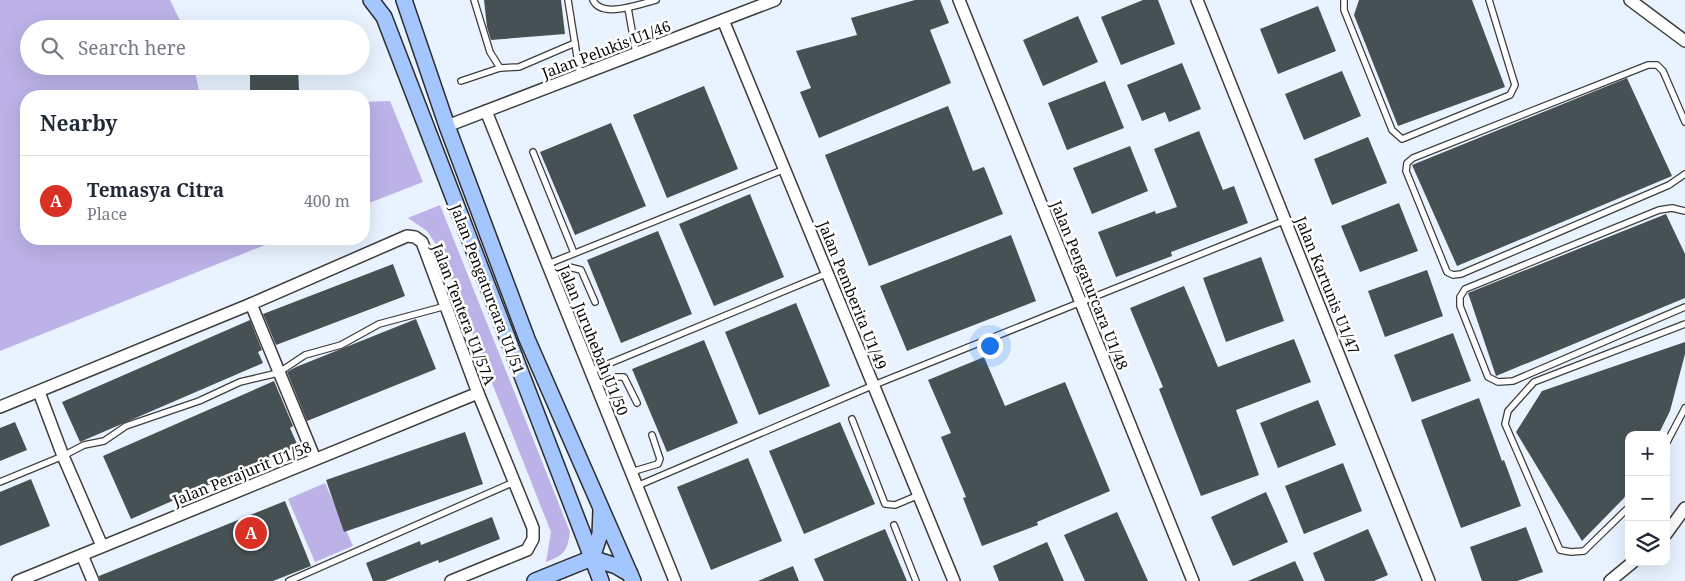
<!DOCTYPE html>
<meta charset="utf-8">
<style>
:root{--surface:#fff;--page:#f2f2f3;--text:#1f2937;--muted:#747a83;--line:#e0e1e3;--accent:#d93025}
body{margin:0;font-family:"Noto Serif",serif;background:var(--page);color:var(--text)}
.controls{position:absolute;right:15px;bottom:15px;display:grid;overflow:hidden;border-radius:10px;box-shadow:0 5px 20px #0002}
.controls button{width:45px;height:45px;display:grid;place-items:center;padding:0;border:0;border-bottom:1px solid var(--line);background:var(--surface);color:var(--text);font:25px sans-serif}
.you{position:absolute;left:989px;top:345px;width:18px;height:18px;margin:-12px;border:4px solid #fff;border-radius:50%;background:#1a73e8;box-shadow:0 0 0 8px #1a73e833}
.badge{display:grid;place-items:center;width:32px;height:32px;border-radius:50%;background:var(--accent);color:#fff;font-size:16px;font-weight:700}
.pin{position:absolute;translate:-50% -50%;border:2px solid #fff;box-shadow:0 1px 5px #0006}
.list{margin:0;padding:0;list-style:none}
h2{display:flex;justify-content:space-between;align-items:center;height:65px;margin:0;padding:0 20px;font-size:21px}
h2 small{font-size:16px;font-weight:400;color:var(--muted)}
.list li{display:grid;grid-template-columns:32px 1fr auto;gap:15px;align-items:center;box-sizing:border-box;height:90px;padding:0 20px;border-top:1px solid var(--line)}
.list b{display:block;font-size:19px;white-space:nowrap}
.list p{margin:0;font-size:16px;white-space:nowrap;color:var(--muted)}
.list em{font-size:16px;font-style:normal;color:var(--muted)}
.icon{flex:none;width:28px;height:28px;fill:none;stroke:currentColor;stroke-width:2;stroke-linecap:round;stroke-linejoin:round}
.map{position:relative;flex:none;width:1685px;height:581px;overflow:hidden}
.search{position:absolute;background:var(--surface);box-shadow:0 5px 20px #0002;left:20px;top:20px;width:350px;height:55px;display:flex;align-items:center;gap:12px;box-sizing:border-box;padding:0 18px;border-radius:28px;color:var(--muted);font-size:19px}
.panel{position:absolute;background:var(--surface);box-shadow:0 5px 20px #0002;left:20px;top:90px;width:350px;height:155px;border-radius:20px}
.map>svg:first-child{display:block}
.green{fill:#bdb2e8}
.building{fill:#475153}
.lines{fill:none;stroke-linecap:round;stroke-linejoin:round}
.lane-casing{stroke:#3d3d3d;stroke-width:8}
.street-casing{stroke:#3d3d3d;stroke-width:14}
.secondary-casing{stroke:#2c2c2c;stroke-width:18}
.lane{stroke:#fff;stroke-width:5.5}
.street{stroke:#fff;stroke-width:11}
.secondary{stroke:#a3c6ff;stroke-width:15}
.labels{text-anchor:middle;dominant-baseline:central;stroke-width:5;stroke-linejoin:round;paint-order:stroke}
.street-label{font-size:15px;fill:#0a0a0a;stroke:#fff}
</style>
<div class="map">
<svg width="1685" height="581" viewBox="0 0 1685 581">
<rect width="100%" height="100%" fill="#e8f3ff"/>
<g class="green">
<path d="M0 0H170L184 29H29V66H194L200 96H26V239H280L0 351Z"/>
<path d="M390 101 423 182 364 205V102Z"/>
<path d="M440 205 570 532C567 552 564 555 546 562L551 532 439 249 427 231 408 218Z"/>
<path d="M325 483 353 546 315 562 288 499Z"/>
</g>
<g class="building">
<path d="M484 0H561L565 34 491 40 487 27Z"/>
<path d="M915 0H940L949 23 930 30 951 83 819 138 800 92 811 88 796 51 857 35 851 18Z"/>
<path d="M1143 0H1158L1175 44 1121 65 1101 17Z"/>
<path d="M1359 0H1472L1505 87 1398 126 1354 15Z"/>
<path d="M1318 6 1336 51 1278 74 1260 29Z"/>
<path d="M1078 16 1098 62 1043 86 1023 40Z"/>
<path d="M1182 63 1201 109 1169 122 1165 112 1142 121 1127 85Z"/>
<path d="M250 66H298L299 91 250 92Z"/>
<path d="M1342 71 1361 116 1304 140 1285 94Z"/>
<path d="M1627 78 1672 176 1457 266 1412 165Z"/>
<path d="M1105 81 1124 128 1067 150 1048 103Z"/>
<path d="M704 86 738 169 667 198 633 115Z"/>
<path d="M948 106 973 171 984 167 1003 214 869 266 825 155Z"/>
<path d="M611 123 646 206 575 235 540 152Z"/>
<path d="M1199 131 1223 190 1234 186 1248 223 1171 252 1172 256 1116 277 1098 232 1155 211 1156 214 1177 207 1154 149Z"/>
<path d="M1368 137 1387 183 1332 205 1314 159Z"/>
<path d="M1130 146 1148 191 1092 214 1073 168Z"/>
<path d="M750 194 784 277 714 306 679 224Z"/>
<path d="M1399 203 1418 251 1360 272 1341 226Z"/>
<path d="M1666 214 1685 254V298L1496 376 1468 293Z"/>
<path d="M658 231 692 314 621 343 587 260Z"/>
<path d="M1011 235 1036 301 907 351 880 286Z"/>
<path d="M1261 257 1284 321 1226 342 1203 278Z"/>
<path d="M393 264 405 296 276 345 263 314Z"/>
<path d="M1427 270 1443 316 1385 337 1368 291Z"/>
<path d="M1184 286 1218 367 1294 339 1311 382 1236 410 1259 475 1201 496 1159 389 1163 387 1130 308Z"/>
<path d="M796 303 830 386 759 415 725 332Z"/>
<path d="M416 319 436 369 307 421 287 372 296 367Z"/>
<path d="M250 320 262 350 258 352 263 363 80 442 62 402Z"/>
<path d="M1453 333 1471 381 1412 402 1394 355Z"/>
<path d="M704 340 738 423 667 452 632 369Z"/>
<path d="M1685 342V354L1670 411 1658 435H1629V489L1624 498 1582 541 1516 432 1542 391Z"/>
<path d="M984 357 1005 406 1065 382 1110 491 1037 522 1038 525 982 546 963 498 966 497 941 437 951 433 928 380Z"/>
<path d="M274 381 293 426 290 428 298 446 131 519 103 456Z"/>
<path d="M1479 398 1502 461 1504 460 1521 506 1461 528 1421 420Z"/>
<path d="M1318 400 1336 445 1278 468 1260 423Z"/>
<path d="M15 422 27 450 0 461V428Z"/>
<path d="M840 422 875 504 804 534 769 451Z"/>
<path d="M465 432 483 484 344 532 326 480Z"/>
<path d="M748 458 782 541 711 570 677 487Z"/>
<path d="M1343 463 1362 511 1304 534 1285 486Z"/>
<path d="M31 479 50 526 0 546V492Z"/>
<path d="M1266 492 1288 542 1233 566 1211 517Z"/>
<path d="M285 501 311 566 273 581H100L99 576Z"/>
<path d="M1117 512 1148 581H1085L1064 535Z"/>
<path d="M492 517 500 539 439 563 438 560 385 581H373L366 563 420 541 421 545Z"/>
<path d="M1526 527 1543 572 1517 581H1482L1470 547Z"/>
<path d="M885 529 907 581H824L814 559Z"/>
<path d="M1368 529 1388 575 1374 581H1325L1313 553Z"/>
<path d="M1047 542 1064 581H999L993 566Z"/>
<path d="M1295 561 1304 581H1248Z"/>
<path d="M793 566 799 581H758Z"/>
</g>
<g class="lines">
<defs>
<g id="lane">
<path d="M474 0 490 52 500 68"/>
<path d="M568 0 580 75"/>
<path d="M593 0C601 19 640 4 656 0"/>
<path d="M1344 0V10L1392 130 1402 139 1510 95 1515 85 1489 0"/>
<path d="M628 8 636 53"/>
<path d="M461 81 500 68 519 67 575 43"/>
<path d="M1685 122 1663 71 1657 65H1648L1413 158 1407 163 1406 171 1447 272 1453 275 1461 274 1669 185 1685 174"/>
<path d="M533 152 574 253"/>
<path d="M1685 211 1672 208 1659 210 1465 289 1460 297V306L1488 377 1498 382 1513 381 1685 307"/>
<path d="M548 264 785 169"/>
<path d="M552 275 569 267 581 270 595 302"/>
<path d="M591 371 828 273"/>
<path d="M596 385 615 377H624L637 403"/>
<path d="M852 419 885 504 895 505 919 495"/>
<path d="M1666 444 1685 408"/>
<path d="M631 472 658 464 660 459 652 435"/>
<path d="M0 482 63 456 84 445 104 441 126 426 199 401 240 382 278 373 305 355 341 345 379 324 446 306"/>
<path d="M637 486 874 385 1286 220"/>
<path d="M1629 507 1584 551 1571 552 1560 550 1505 424 1508 411 1534 382 1685 324"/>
<path d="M894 525 916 581"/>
<path d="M289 581 514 482"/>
</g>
<g id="street">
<path d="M959 0 1193 581"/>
<path d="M1197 0 1429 581"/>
<path d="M1630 0 1685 41"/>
<path d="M723 20 954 581"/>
<path d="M486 111 675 581"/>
<path d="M447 126 775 0"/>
<path d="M251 304 315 459"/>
<path d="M39 392 63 456 102 546"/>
<path d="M0 407 251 304 407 236 415 237 422 242 478 393 533 528V539L527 550 451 581"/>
<path d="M1666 534 1685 508"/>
<path d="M82 555 93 581"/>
<path d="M18 581 478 393"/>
<path d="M1610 581 1633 562"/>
</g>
<g id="secondary">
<path d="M371 0 384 17 601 581"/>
<path d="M404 0 447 126 527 339 633 581"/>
<path d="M592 558 600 534 601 510"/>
<path d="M592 558 616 566 630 574"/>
<path d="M535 581 592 558"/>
</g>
</defs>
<use href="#lane" class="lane-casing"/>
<use href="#street" class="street-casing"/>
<use href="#secondary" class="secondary-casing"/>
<use href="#lane" class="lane"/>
<use href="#street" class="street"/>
<use href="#secondary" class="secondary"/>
</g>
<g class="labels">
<g class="street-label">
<text transform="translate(606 49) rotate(-21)">Jalan Pelukis U1/46</text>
<text transform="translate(1090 285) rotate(68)">Jalan Pengaturcara U1/48</text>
<text transform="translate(1328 285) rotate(68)">Jalan Kartunis U1/47</text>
<text transform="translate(488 289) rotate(69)">Jalan Pengaturcara U1/51</text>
<text transform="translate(853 295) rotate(68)">Jalan Pemberita U1/49</text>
<text transform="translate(464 314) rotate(69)">Jalan Tentera U1/57A</text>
<text transform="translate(594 340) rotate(68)">Jalan Juruhebah U1/50</text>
<text transform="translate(242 473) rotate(-22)">Jalan Perajurit U1/58</text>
</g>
</g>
</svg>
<div class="controls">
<button>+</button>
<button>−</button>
<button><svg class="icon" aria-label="layers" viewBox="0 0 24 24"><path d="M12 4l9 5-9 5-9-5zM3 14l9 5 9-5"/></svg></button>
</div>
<div class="you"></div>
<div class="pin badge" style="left:251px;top:533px">A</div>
<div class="search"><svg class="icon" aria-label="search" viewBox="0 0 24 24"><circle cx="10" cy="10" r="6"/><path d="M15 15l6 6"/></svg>Search here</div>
<section class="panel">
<h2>Nearby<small></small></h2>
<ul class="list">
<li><span class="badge">A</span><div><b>Temasya Citra</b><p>Place</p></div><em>400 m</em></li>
</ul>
</section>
</div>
